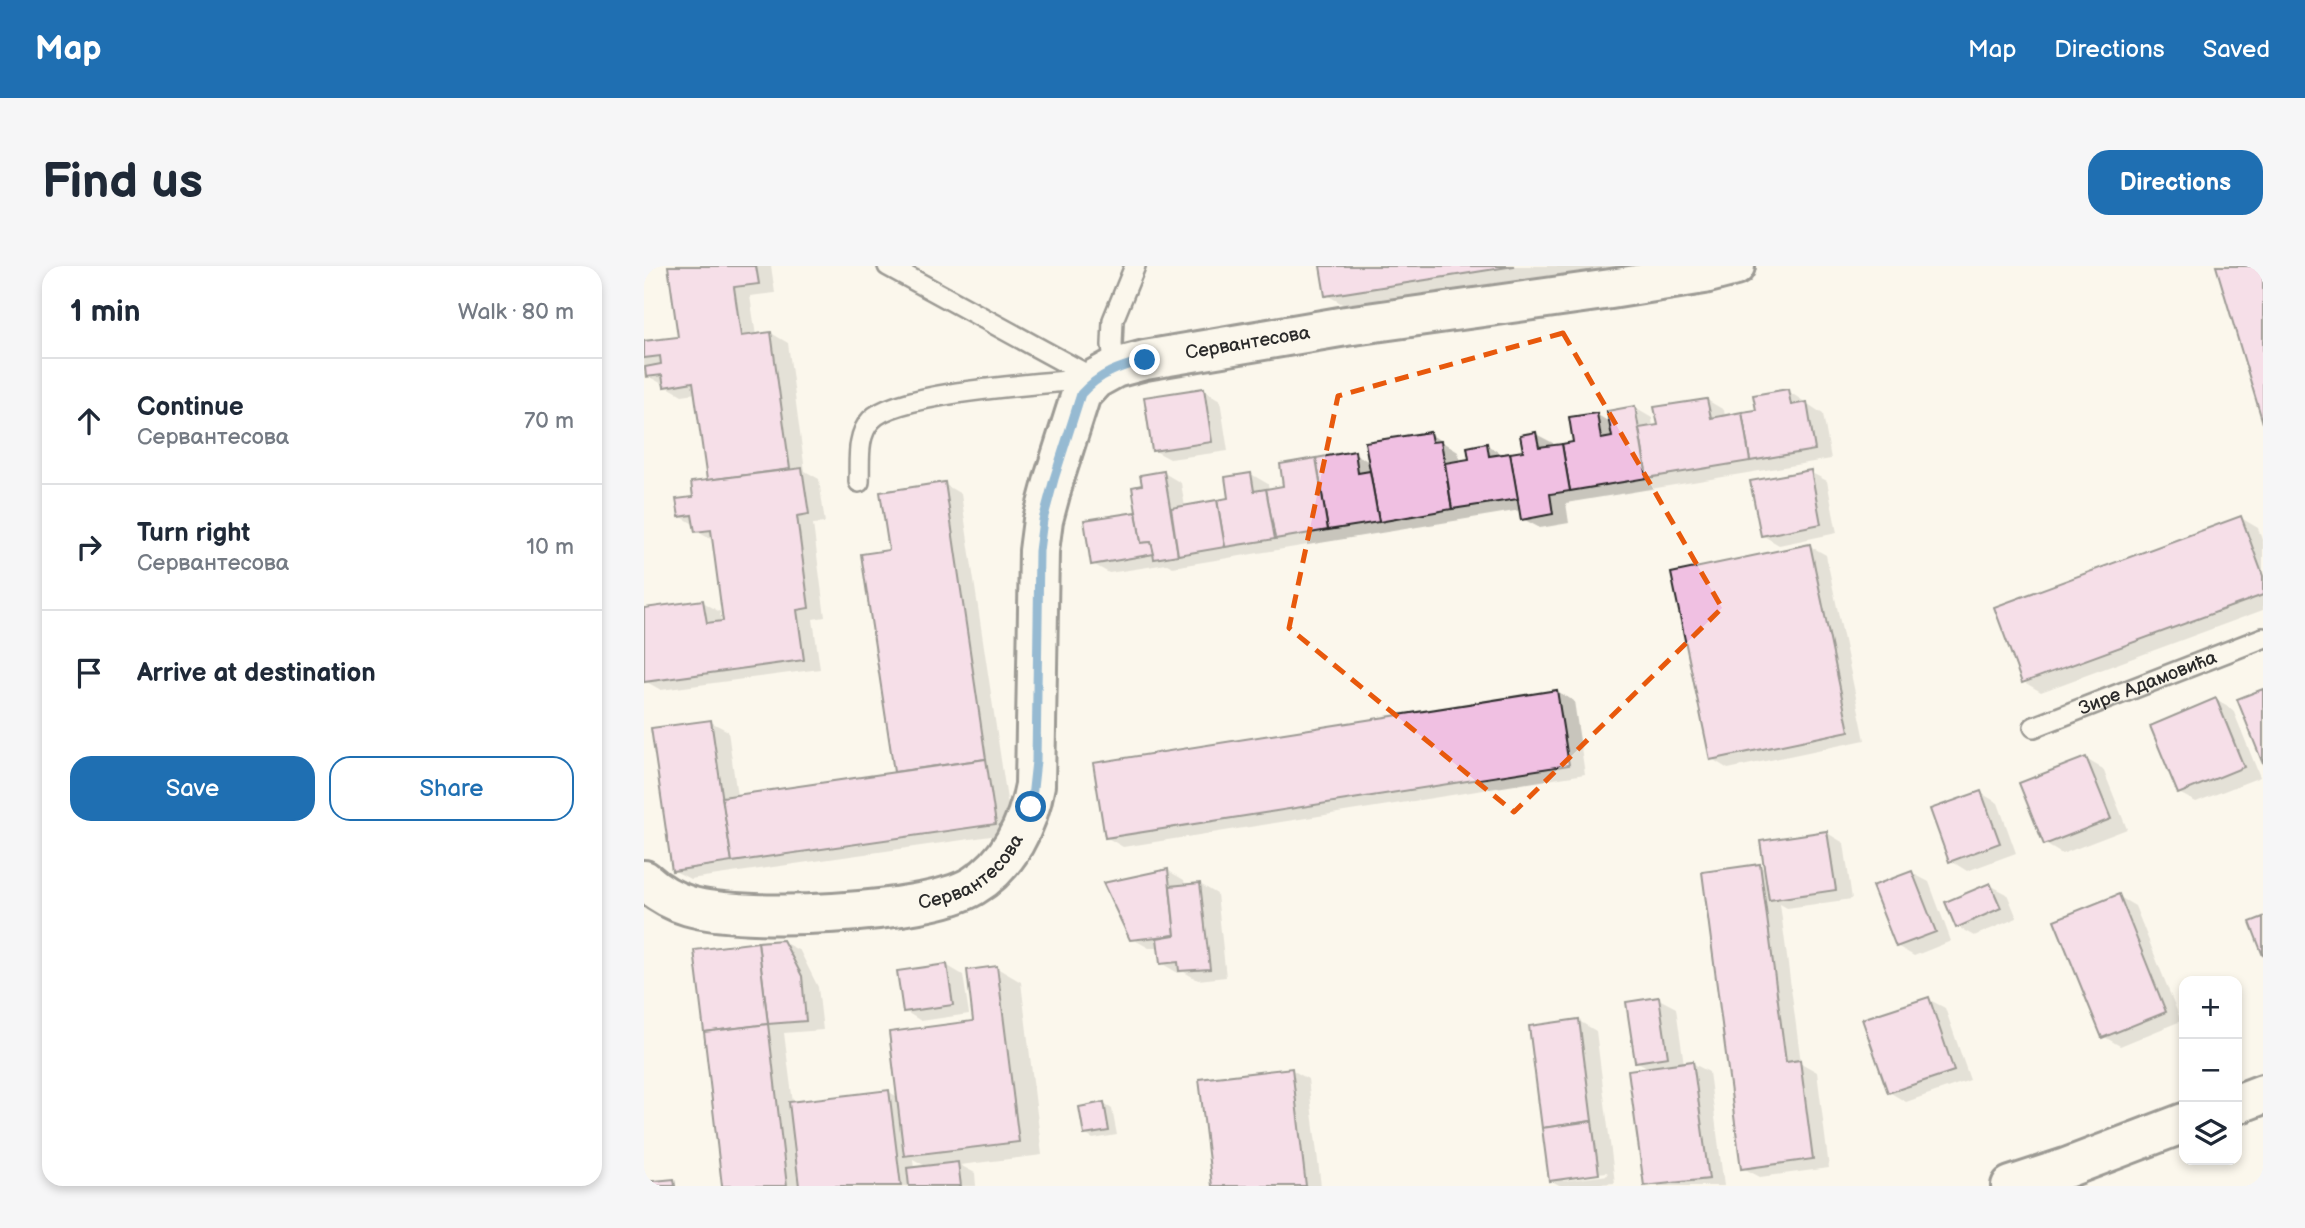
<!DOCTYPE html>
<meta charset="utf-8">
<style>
:root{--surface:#fff;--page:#f6f6f7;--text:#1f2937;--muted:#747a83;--line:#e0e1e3;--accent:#1f6fb2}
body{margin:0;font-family:"Balsamiq Sans",sans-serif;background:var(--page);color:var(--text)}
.controls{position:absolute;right:21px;bottom:21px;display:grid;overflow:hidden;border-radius:14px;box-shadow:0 4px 10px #0003}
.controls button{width:63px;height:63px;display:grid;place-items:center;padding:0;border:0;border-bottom:2px solid var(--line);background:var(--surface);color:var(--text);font:35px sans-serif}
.stop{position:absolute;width:21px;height:21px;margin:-16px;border:5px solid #1f6fb2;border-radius:50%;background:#fff}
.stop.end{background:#1f6fb2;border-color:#fff;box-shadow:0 2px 7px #0008}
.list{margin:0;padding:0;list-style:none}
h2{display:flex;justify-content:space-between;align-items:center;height:91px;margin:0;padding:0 28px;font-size:30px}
h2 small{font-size:23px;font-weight:400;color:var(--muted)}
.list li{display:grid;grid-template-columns:46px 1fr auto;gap:21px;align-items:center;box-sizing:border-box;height:126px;padding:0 28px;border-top:2px solid var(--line)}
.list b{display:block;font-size:26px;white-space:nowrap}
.list p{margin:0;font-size:23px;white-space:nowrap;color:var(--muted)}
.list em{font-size:23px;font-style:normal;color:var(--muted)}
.actions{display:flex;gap:14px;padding:21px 28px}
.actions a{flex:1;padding:16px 0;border:2px solid var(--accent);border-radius:21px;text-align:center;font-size:24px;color:var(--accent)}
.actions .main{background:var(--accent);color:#fff}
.icon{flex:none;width:38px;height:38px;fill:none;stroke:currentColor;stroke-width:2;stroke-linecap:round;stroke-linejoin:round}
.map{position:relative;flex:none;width:1619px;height:920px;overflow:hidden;border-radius:21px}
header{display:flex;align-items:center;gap:42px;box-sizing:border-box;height:98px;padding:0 35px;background:var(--accent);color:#fff}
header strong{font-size:33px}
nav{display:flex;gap:38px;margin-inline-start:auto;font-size:24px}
.intro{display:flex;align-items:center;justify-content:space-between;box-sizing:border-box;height:168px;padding:0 42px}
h1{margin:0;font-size:49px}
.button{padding:18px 32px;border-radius:21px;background:var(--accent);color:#fff;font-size:24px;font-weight:700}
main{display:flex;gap:42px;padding:0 42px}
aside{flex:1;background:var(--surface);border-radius:21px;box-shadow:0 4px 10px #0003}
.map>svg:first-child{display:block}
.shadow{fill:#0003;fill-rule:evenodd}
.building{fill:#f0c0e2;stroke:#2b2b2b;stroke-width:2}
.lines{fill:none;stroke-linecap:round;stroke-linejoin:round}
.service-casing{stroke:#2b2b2b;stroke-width:24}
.minor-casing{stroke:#2b2b2b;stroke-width:44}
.service{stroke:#fbf7ec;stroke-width:19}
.minor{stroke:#fbf7ec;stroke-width:38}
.route{stroke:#1f6fb2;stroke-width:9}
.marked{fill:none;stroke:#e8590c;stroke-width:5;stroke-dasharray:14 9;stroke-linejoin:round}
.labels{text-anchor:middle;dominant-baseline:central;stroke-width:7;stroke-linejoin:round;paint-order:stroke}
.street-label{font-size:19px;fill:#2b2b2b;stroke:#fbf7ec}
</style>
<header>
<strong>Map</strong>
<nav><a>Map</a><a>Directions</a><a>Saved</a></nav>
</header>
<div class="intro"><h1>Find us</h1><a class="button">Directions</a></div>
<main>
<aside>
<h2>1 min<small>Walk · 80 m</small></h2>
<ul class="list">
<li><svg class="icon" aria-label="ahead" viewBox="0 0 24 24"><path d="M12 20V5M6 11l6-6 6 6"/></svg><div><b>Continue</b><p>Сервантесова</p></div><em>70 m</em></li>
<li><svg class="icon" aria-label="right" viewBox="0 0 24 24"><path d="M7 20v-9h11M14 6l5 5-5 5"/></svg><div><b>Turn right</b><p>Сервантесова</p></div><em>10 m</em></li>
<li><svg class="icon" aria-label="arrive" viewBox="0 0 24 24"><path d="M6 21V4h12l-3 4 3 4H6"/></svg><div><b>Arrive at destination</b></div></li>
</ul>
<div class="actions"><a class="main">Save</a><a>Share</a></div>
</aside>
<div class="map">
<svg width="1619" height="920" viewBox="0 0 1619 920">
<rect width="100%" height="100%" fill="#fbf7ec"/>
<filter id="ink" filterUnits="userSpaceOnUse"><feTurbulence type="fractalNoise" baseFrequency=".0143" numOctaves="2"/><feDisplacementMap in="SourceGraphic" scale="14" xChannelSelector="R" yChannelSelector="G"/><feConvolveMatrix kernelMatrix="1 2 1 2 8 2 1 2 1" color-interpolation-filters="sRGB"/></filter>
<g filter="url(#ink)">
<g class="shadow">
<path d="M26 0H127L131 27 106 30 112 70 127 67 144 77 161 205 175 213 181 257 169 258 181 351 169 353 176 403 17 424 1 415 0 344 59 336 76 346 77 357H81L70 275 52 265 51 259 36 250 65 216 52 127 38 129 4 110 3 103H0V77L36 72Z"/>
<path d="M678 0H1001L712 46 683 29Z"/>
<path d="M559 124 576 134 584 185 526 193 509 184Z"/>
<path d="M1144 125 1179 148 1187 193 922 237 925 257 896 262 879 253 877 244 529 301 523 298 465 307 449 298 442 256 494 247 500 221 520 207 537 217 541 241 586 233 607 208 624 218 625 224 641 221 710 187 727 197 786 168 814 186 816 197 827 195 843 179 859 189 881 186 892 168 909 177V181L931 177 952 148 967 157 991 142 1008 152 1009 162 1063 134 1080 144 1081 151 1114 145Z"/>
<path d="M1166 206 1183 215 1193 267 1135 279 1118 269Z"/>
<path d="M300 218 317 228 368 567 46 613 29 604 67 456 84 465 93 530 252 508 219 290 247 286Z"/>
<path d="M1597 252 1614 262 1619 277V344L1397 426 1380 416Z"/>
<path d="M1166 280 1182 289 1221 474 1084 503 1068 493Z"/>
<path d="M913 425 930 435 941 508 479 581 462 571Z"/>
<path d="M1572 434 1589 444 1616 511 1552 536 1535 527Z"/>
<path d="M1442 493 1459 503 1483 563 1418 588 1401 578Z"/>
<path d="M1337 527 1354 537 1372 587 1323 605 1307 595Z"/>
<path d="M1183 567 1200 577 1208 633 1143 642 1136 638 1157 797 1173 806 1185 902 1116 911 1099 902 1115 600 1122 604Z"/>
<path d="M523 604 540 614 541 620 556 618 573 628 582 711 554 714 540 706 534 707 517 697 516 682H505L487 672Z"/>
<path d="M1268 607 1285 616 1307 675 1270 690 1253 680Z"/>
<path d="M1346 619 1363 628 1373 652 1330 670 1314 661Z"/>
<path d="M1474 630 1491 640 1537 755 1476 780 1459 770Z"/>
<path d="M139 676 156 685 174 721 179 764 140 767 149 837 245 826 254 831 331 757 353 702 377 716 398 889 316 899 331 907 332 920H80ZM269 893 283 901 270 903Z"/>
<path d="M302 699 319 709 325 748 277 755 261 745Z"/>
<path d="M1015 733 1032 742 1040 798 1048 797 1065 806 1080 920H1002L986 806 1007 803 992 795Z"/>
<path d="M1284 733 1301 742 1326 814 1262 836 1245 826Z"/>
<path d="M935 755 952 765 971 917 917 920 906 914ZM963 906 964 909 919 915V911Z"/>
<path d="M648 804 664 813 677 920H570Z"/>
<path d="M460 838 468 843 473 869 449 873 441 868Z"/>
</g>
<g class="building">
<path d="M24 0H112L115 18 90 21 97 70 127 66 146 203 63 214 49 116 20 121 18 109 2 111 1 101 17 98 16 90 0 92V75L34 71Z"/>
<path d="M676 0H870L681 30Z"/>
<path d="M1572 0H1619V157Z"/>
<path d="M560 122 568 176 508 185 500 131Z"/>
<path d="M1144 123 1147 139 1163 136 1171 184 1106 195 1098 146 1112 144 1109 129Z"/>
<path d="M1063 133 1067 152 1098 146 1106 195 1003 212 995 162 1014 159 1010 141Z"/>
<path d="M991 140 1003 212 926 225 918 178 929 176 925 151 953 147 957 173 968 171 963 145Z"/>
<path d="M786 166 788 176 797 175 808 243 735 256 721 176Z"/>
<path d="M892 166 895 181 918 178 926 225 906 228 909 248 877 254 866 187 879 185 876 169Z"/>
<path d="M843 177 845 190 866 187 874 233 808 243 801 197 825 193 823 181Z"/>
<path d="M711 185 714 207 726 205 735 256 684 264 672 192Z"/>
<path d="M672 192 684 264 631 273 622 223 639 220 636 198Z"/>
<path d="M158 202 165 248 153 250 165 342 153 344 160 394 0 416V342L59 334 63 357 79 355 67 264 51 266 48 249 35 251 32 233 49 231 47 216Z"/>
<path d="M1167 204 1177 258 1117 270 1106 215Z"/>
<path d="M520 205 534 289 510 293 507 276 497 277 488 221 498 219 496 209Z"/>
<path d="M607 207 610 225 622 223 631 273 581 281 573 234 584 232 581 211Z"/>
<path d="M301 216 342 493 250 506 217 288 245 284 236 226Z"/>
<path d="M573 234 581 281 534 289 527 242Z"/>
<path d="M492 246 497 277 507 276 510 288 447 299 440 254Z"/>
<path d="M1597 250 1619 310V329L1378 417 1350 341Z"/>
<path d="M1166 278 1205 465 1066 494 1027 307Z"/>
<path d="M1619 423V498L1593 433Z"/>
<path d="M913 424 925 499 461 572 449 497Z"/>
<path d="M1572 432 1600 501 1534 528 1506 460Z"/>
<path d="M67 454 88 596 28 605 7 462Z"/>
<path d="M1442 491 1467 553 1400 579 1375 517Z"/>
<path d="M342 493 352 558 88 596 78 531Z"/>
<path d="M1337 525 1356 577 1305 596 1286 543Z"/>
<path d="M1183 565 1192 624 1125 634 1116 575Z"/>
<path d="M1116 598 1142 796 1156 794 1169 893 1097 903 1058 606Z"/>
<path d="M524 603 531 669 486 674 459 617Z"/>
<path d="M1268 605 1292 666 1252 681 1228 620Z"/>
<path d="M556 617 566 703 535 705 534 696 516 698 513 672 531 669 526 620Z"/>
<path d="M1346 617 1357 642 1312 662 1301 636Z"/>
<path d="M1475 628 1522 746 1458 772 1410 654Z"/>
<path d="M1619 651V690L1606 656Z"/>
<path d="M139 674 158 710 162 755 124 758 114 676Z"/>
<path d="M114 676 124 758 60 766 50 684Z"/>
<path d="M303 698 309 739 259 746 253 705Z"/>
<path d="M353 700 375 876 260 890 245 766 329 755 323 704Z"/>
<path d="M1015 731 1024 791 991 796 982 736Z"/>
<path d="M1285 731 1310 805 1244 827 1218 753Z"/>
<path d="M935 753 948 855 898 862 885 760Z"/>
<path d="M124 758 143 920H78L60 766Z"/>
<path d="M1049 795 1065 913 1000 920 984 804Z"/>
<path d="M648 802 662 920H568L555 813Z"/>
<path d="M245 824 257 920H155L145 836Z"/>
<path d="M460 836 465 865 440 869 435 841Z"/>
<path d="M948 855 955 908 905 915 898 862Z"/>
<path d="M314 896 317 920H265L263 902Z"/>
<path d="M30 913 31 920H0V916Z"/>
</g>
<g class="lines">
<defs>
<g id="service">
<path d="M244 0 451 113"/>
<path d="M471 102 468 79 469 54 491 0"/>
<path d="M215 216C216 196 212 170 227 154 252 126 404 117 446 113"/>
<path id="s1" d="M1390 461 1619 372"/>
</g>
<g id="minor">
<path id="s2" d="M0 614C13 626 28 635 45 640 99 656 281 649 329 620 364 599 384 559 391 519L395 285 399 254 410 213 437 128 451 113 471 102 501 94 702 60 967 23 1060 8 1091 0"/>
<path d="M1593 838 1619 828"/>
<path d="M1367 920 1422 902 1540 857"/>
</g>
</defs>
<use href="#service" class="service-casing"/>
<use href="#minor" class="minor-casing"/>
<use href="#service" class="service"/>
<use href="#minor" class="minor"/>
</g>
</g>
<g class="lines" filter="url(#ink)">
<path class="route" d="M387 541 392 495 395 285 399 254 410 213 437 128C456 107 475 101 501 94"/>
</g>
<path d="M0 0H1619V920H0ZM919 67 1078 342 870 546 645 362 694 130Z" fill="#fbf7ec" fill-opacity=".55" fill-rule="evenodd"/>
<path class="marked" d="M919 67 1078 342 870 546 645 362 694 130Z"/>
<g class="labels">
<g class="street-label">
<text stroke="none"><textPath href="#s2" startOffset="1038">Сервантесова</textPath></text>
<text stroke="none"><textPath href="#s1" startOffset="122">Зире Адамовића</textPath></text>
<text stroke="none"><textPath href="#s2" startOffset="346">Сервантесова</textPath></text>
</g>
</g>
</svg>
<div class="controls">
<button>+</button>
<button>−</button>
<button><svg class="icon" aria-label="layers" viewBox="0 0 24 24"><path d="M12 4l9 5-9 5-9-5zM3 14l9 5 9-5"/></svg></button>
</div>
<div class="stop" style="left:387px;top:541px"></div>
<div class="stop end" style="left:501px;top:94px"></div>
</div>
</main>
